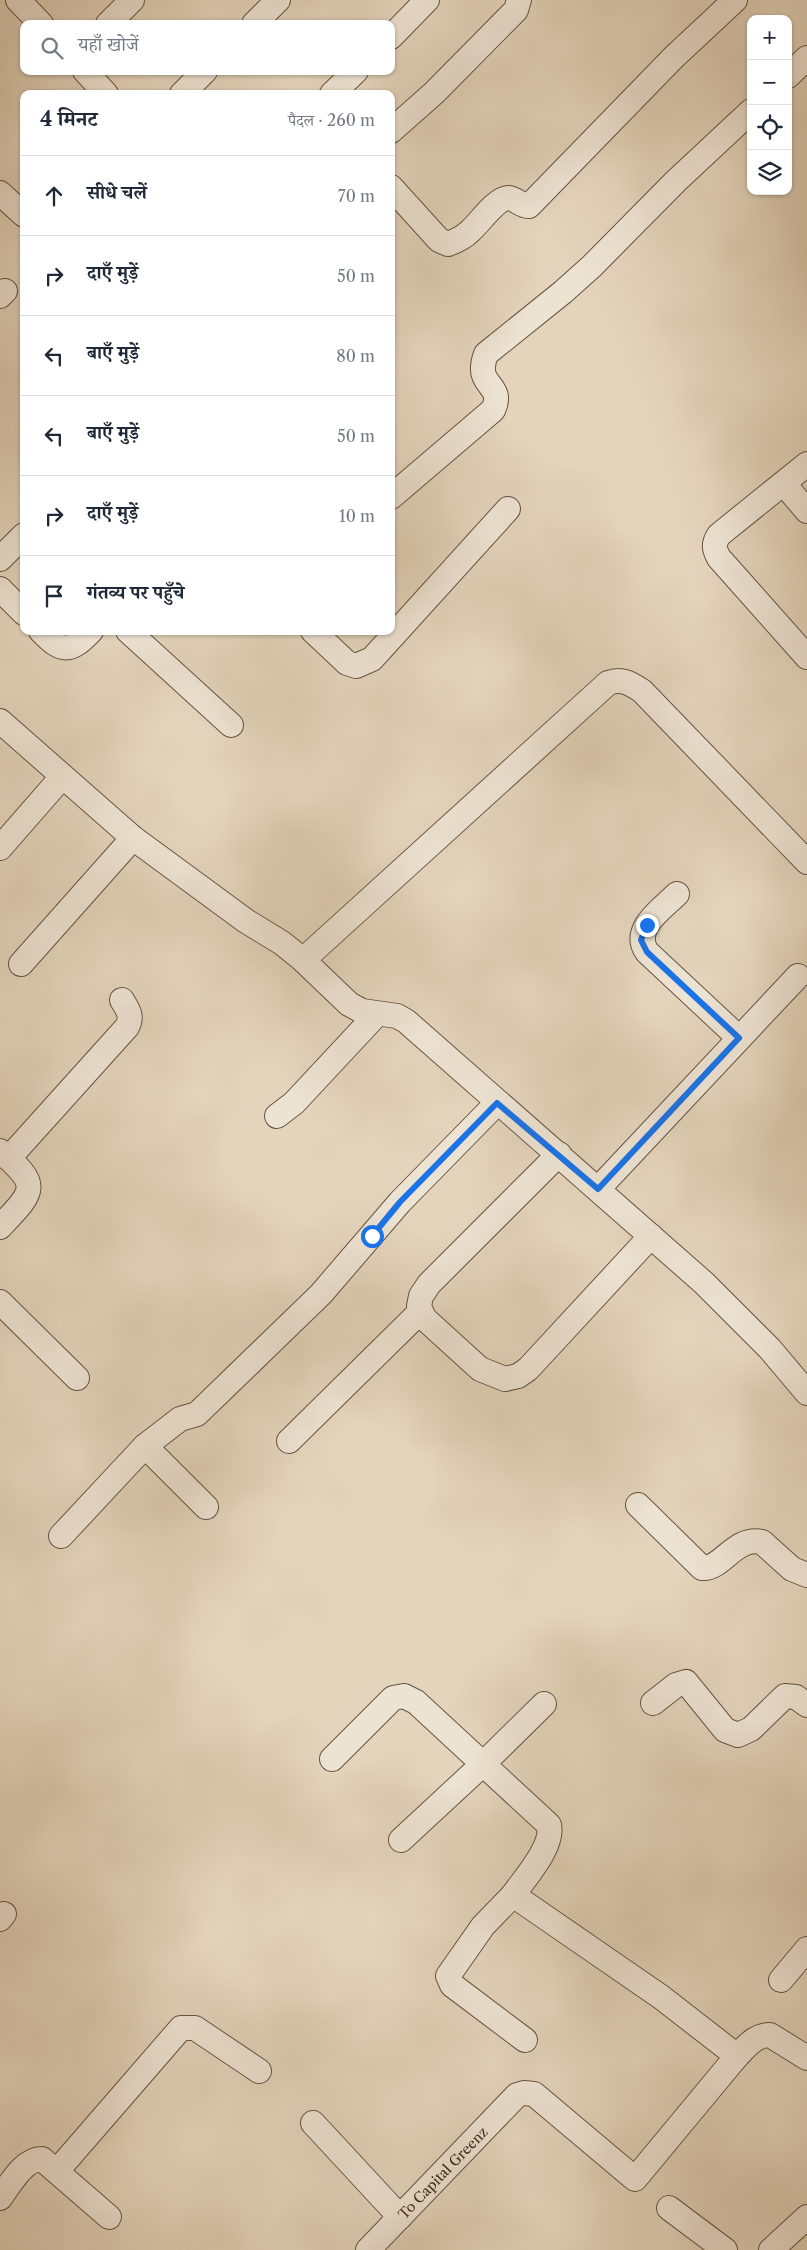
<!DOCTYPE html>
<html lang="hi">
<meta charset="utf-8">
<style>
:root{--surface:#fff;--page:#f2f2f3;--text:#1f2937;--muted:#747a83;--line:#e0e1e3}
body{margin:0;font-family:"Libre Caslon Text","Noto Serif Devanagari",serif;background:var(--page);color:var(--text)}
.controls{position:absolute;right:15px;top:15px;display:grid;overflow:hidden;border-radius:10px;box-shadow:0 1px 4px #0004}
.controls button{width:45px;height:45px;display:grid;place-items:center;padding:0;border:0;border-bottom:1px solid var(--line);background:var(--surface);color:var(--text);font:25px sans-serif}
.stop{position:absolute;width:15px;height:15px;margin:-11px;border:4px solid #1a73e8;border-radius:50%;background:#fff}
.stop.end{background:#1a73e8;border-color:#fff;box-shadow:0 1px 5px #0008}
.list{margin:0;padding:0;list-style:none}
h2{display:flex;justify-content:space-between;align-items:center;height:65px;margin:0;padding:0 20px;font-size:21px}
h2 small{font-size:16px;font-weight:400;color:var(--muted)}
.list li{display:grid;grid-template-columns:32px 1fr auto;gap:15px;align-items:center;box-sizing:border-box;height:80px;padding:0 20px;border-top:1px solid var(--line)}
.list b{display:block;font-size:19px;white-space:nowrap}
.list em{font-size:16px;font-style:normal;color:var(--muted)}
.icon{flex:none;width:28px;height:28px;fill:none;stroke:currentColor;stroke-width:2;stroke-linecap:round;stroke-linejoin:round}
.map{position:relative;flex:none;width:807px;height:2250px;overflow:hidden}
.search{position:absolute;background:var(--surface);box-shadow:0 1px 4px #0004;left:20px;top:20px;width:375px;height:55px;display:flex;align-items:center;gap:12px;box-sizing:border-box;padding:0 18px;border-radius:10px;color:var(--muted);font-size:19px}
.panel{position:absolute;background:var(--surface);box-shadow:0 1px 4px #0004;left:20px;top:90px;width:375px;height:545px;border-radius:10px}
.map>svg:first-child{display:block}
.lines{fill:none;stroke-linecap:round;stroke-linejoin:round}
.minor-casing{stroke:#675442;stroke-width:26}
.minor{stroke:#ede3d3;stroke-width:24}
.route{stroke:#1a73e8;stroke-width:6}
.labels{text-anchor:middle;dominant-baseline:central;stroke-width:4.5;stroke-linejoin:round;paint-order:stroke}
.street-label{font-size:14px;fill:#3e2919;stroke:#ede3d3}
</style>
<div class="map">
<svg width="807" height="2250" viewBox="0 0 807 2250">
<rect width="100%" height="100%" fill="#e3d4bb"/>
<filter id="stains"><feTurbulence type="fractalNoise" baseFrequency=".004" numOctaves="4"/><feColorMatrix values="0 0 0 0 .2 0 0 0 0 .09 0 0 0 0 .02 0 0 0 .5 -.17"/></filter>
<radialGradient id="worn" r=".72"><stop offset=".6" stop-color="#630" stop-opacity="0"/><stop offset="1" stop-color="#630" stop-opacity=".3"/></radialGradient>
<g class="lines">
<defs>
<g id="minor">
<path d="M18 0 41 24"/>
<path d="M108 24 132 0"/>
<path d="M254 24 278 0"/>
<path d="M391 37 427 0"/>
<path d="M85 71 106 94"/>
<path d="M788 76 807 58"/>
<path d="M182 94 205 71"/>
<path d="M332 94 356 71"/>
<path d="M391 131 434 93 516 10 519 0"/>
<path d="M391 187 439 240 448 244C456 241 463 238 469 232 479 224 495 199 508 198 516 198 520 206 529 206L674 57 735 0"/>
<path d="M0 193 24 215"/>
<path d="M0 296 5 291"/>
<path d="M807 464 719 535C713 544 714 549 719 558L807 657"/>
<path d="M784 484 807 511"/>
<path d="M391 497 493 410C506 383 473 388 486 354L563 292 592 266 676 181 751 111"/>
<path d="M0 559 24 535"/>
<path d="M0 589 24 613"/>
<path d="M41 631C62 653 70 653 91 631"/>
<path d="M128 631 231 725"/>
<path d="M313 631 347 663 356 666 372 659 508 509"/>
<path d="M0 721 133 838 246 921 282 943 303 960 349 1004 362 1011 397 1016 406 1021 704 1283 770 1349 807 1393"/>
<path d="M0 848 62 777"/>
<path d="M677 894C662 909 631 929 647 952L739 1038"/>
<path d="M303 960 608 683C622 678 630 683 642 691L807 862"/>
<path d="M21 964 133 838"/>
<path d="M277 1116 294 1103 377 1014"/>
<path d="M0 1151C41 1186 35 1190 0 1227"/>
<path d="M559 1154 429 1284 421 1296 419 1306 424 1318 480 1369 505 1379 518 1376 528 1369 651 1236"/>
<path d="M9 1158 127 1027C133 1016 128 1010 122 1000"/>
<path d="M598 1189 798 976"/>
<path d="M0 1302 77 1378"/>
<path d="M289 1441 420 1312"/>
<path d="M145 1446 206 1507"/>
<path d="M638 1505 702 1568C722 1570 734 1536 762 1542L792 1569 807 1575"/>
<path d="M61 1536 145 1446 180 1419 197 1414 321 1294 400 1202 497 1103"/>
<path d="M653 1703 676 1685 686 1682 725 1730 738 1735 751 1729 785 1696 796 1697 807 1705"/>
<path d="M332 1759 393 1698 404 1696 416 1702 549 1825C554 1846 525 1878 513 1895"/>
<path d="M401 1840 483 1764 544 1704"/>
<path d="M0 1919 4 1914"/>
<path d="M781 1980 807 1949"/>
<path d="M737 2056C747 2046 755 2035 770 2035L807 2058"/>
<path d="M313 2123 400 2217"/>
<path d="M57 2171 181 2028H195L259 2071"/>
<path d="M0 2198C10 2185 23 2159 42 2159L109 2217"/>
<path d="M669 2208 725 2250"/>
<path d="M368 2250 517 2095 524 2093 534 2094 635 2179 737 2056 661 1997 513 1895 483 1926 448 1976 452 1985 525 2040"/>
<path d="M771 2250 807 2217"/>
</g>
</defs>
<use href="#minor" class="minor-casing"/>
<use href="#minor" class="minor"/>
</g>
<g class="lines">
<path class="route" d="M372 1236 400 1202 497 1103 598 1189 739 1038 647 952 641 940 647 925"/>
</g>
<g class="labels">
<g class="street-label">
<text transform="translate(443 2173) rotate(-46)">To Capital Greenz</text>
</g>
</g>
<rect width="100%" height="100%" filter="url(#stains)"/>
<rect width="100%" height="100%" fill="url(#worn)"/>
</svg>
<div class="controls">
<button>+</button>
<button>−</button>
<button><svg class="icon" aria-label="locate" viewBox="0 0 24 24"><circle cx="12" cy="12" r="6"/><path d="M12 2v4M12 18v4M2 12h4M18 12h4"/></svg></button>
<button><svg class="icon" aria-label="layers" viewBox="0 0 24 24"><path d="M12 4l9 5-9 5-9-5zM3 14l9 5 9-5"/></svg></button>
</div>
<div class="stop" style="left:372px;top:1236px"></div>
<div class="stop end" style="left:647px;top:925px"></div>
<div class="search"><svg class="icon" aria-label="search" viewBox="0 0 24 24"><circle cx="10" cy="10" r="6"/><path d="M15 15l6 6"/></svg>यहाँ खोजें</div>
<section class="panel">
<h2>4 मिनट<small>पैदल · 260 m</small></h2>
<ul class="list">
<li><svg class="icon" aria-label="ahead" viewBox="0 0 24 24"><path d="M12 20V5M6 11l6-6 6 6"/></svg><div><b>सीधे चलें</b></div><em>70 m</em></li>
<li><svg class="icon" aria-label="right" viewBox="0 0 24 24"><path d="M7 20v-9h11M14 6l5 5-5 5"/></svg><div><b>दाएँ मुड़ें</b></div><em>50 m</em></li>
<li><svg class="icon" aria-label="left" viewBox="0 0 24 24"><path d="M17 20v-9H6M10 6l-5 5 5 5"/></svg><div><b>बाएँ मुड़ें</b></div><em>80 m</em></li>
<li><svg class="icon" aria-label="left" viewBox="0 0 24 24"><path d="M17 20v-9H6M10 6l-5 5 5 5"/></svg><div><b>बाएँ मुड़ें</b></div><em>50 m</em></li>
<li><svg class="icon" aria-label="right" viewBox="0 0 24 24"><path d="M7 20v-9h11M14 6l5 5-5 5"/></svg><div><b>दाएँ मुड़ें</b></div><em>10 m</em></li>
<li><svg class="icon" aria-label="arrive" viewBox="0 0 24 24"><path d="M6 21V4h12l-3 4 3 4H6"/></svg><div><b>गंतव्य पर पहुँचे</b></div></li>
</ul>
</section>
</div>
